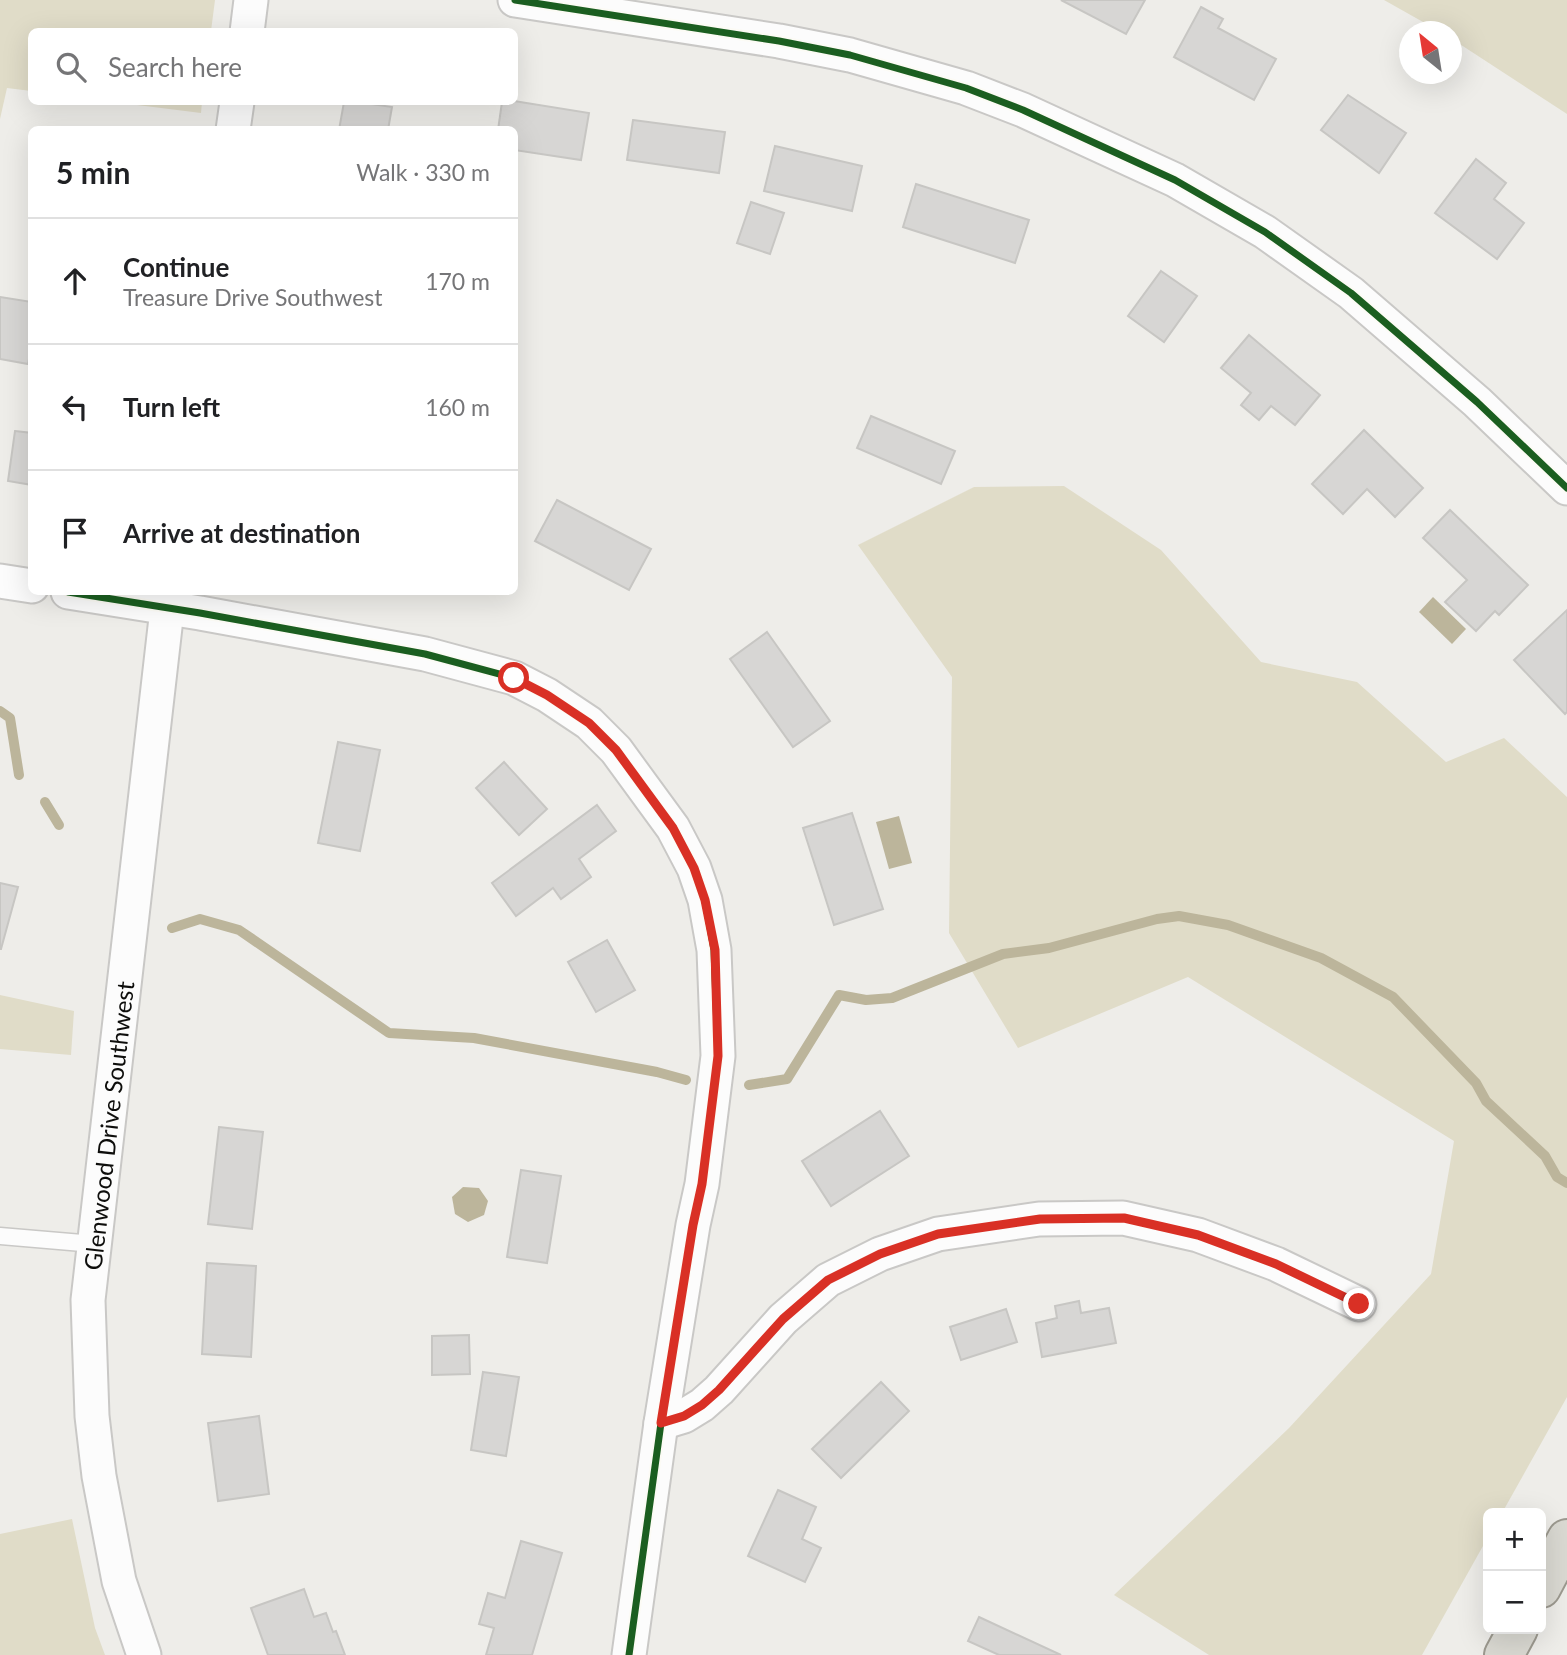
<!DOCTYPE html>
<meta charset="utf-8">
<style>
:root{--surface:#fff;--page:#f2f2f2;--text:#202124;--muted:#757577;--line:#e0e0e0}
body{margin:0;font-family:Lato,sans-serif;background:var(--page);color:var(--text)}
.controls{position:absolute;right:21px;bottom:21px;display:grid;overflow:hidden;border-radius:10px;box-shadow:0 7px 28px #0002}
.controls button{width:63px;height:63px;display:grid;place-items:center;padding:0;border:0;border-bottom:2px solid var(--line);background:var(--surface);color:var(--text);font:35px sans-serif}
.compass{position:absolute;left:1399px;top:21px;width:63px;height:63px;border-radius:50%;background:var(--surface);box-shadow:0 7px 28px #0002;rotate:330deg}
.stop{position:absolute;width:21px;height:21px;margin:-16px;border:5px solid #d93025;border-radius:50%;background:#fff}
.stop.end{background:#d93025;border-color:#fff;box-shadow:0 2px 7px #0008}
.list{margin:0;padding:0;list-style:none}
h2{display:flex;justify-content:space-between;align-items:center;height:91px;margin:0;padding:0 28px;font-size:30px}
h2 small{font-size:23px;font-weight:400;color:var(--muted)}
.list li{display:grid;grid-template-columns:46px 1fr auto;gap:21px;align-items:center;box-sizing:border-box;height:126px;padding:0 28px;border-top:2px solid var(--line)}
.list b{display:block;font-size:26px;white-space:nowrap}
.list p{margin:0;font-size:23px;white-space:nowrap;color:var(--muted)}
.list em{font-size:23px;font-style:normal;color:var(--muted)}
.icon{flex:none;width:38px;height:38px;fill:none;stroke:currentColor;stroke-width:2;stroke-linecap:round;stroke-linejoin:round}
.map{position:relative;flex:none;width:1567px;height:1655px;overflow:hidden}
.search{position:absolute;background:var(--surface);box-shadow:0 7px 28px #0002;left:28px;top:28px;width:490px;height:77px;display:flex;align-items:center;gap:18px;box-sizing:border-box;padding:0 24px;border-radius:10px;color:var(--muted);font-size:26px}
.panel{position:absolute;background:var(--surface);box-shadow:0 7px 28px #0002;left:28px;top:126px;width:490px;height:469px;border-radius:10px}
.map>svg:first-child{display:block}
.green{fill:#e0dcc8}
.water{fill:#bcb59b}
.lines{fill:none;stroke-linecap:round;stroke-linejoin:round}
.stream{stroke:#bcb59b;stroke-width:10}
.building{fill:#d7d6d4;stroke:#c7c6c3;stroke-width:2}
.service-casing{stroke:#c9c8c6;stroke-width:19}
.minor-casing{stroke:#c9c8c6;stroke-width:37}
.trunk-casing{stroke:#9c998f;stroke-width:42}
.service{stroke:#fcfcfc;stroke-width:16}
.minor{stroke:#fcfcfc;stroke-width:33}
.trunk{stroke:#dad9d2;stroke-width:38}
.cycleway-casing{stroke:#fcfbf5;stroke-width:11}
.cycleway{stroke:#1b5e20;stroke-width:7}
.route{stroke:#d93025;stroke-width:9}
.labels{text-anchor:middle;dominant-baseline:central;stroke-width:6;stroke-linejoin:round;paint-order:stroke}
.street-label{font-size:24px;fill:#0e0e0c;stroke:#fcfbf5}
</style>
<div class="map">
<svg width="1567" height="1655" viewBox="0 0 1567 1655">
<rect width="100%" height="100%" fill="#eeede9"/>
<g class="green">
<path d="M0 0H215L211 31 32 32 31 91 7 88 0 119Z"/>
<path d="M1384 0H1567V114L1452 39V32L1439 31Z"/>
<path d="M113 102H202L201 113Z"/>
<path d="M1064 486 1161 550 1261 662 1357 682 1446 762 1504 738 1567 797V1397L1502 1513H1488V1537L1422 1655H1209L1114 1595 1289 1428 1431 1274 1454 1141 1188 977 1018 1048 949 933 952 677 858 545 974 487Z"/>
<path d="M0 995 74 1011 71 1055 0 1049Z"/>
<path d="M72 1519 95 1628 105 1655H0V1534Z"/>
</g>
<g class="water">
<path d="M1433 597 1466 629 1452 644 1419 612Z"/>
<path d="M899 816 912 863 889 869 876 822Z"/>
<path d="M463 1187 479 1188 488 1201 484 1215 468 1222 455 1214 452 1197Z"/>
</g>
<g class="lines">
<g class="stream">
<path d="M0 711 10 718 19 775"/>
<path d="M45 802 59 825"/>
<path d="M172 928 200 919 239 930 389 1033 474 1038 657 1072 686 1080"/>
<path d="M749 1085 787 1079 839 995 866 1000 892 998 1003 954 1049 948 1157 919 1179 916 1228 925 1321 958 1393 997 1476 1083 1486 1101 1545 1156 1557 1177 1567 1183"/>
</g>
</g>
<g class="building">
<path d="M1061 0H1145L1126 34Z"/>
<path d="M1201 7 1223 19 1218 28 1276 59 1254 100 1174 57Z"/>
<path d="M1348 95 1406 133 1379 173 1321 130Z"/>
<path d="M514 101 589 113 581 160 514 150V130H498L502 102Z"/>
<path d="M344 102H358L392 107 388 130H339Z"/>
<path d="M633 120 725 132 719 173 627 160Z"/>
<path d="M775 146 862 166 852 211 764 191Z"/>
<path d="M1476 159 1506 183 1494 199 1524 223 1497 259 1435 213Z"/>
<path d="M916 184 1029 220 1015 263 903 227Z"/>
<path d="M751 202 784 213 770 254 737 243Z"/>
<path d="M1161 271 1197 296 1164 342 1128 316Z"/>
<path d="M0 297 32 302V344L28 364 0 359Z"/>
<path d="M1249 335 1320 395 1295 425 1271 406 1259 420 1241 405 1251 393 1221 368Z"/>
<path d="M871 416 955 451 941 484 857 448Z"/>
<path d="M1364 430 1423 488 1395 517 1367 489 1343 514 1312 484Z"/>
<path d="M15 431 32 433V485L8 481Z"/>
<path d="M557 500 651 549 629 590 535 541Z"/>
<path d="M1450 510 1528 585 1499 615 1495 611 1476 631 1445 602 1467 580 1423 538Z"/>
<path d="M1567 610V712L1565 714 1514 660Z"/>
<path d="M767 632 830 721 793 747 730 659Z"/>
<path d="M338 742 380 750 360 851 318 843Z"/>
<path d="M504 762 547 809 519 835 476 788Z"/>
<path d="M597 805 616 831 579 859 591 877 561 899 553 888 516 916 492 883Z"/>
<path d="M852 813 883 909 834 925 803 828Z"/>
<path d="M0 883 18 887 1 949H0Z"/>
<path d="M607 940 635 990 596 1012 568 962Z"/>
<path d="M880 1111 909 1156 831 1206 802 1161Z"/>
<path d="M219 1127 263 1132 252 1229 208 1224Z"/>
<path d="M521 1170 561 1176 547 1263 507 1257Z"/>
<path d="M207 1263 256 1266 251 1357 202 1354Z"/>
<path d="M1079 1301 1081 1313 1109 1308 1116 1343 1042 1357 1036 1323 1057 1318 1055 1306Z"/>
<path d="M1006 1309 1017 1342 961 1360 950 1327Z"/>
<path d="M469 1335 470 1374 432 1375V1336Z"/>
<path d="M483 1372 519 1377 506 1456 471 1450Z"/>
<path d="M881 1382 909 1411 841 1478 812 1449Z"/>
<path d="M259 1416 269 1494 218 1501 208 1423Z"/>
<path d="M778 1490 816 1507 802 1539 821 1548 805 1582 748 1556Z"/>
<path d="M521 1541 562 1553 532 1655H486L494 1628 479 1624 488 1593 505 1598Z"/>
<path d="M304 1589 314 1617 326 1613 333 1632 336 1631 345 1655H268L251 1608Z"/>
<path d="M979 1617 1061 1655H999L968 1641Z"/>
</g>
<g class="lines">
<defs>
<path id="service" d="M0 1236 94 1244"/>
<g id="minor">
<path d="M515 0 779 41 850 55 966 88 1023 110 1175 180 1265 232 1351 293 1477 402 1567 488"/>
<path d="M247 32 251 0"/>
<path d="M233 130 237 102"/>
<path d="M0 581 32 586"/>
<path d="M68 592 200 613 425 654 514 678 547 695 589 723 616 750 673 828 694 868 705 900 714 950 718 1056 702 1184 693 1225 661 1423 629 1655"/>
<path d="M661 1423 684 1416 702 1405 719 1390 783 1319 828 1280 880 1254 938 1234 1039 1219 1123 1218 1198 1235 1276 1264 1359 1304"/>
<path id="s1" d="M144 1655 119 1581 99 1476 92 1416 88 1300 169 592"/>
</g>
<g id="trunk">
<path d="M1541 1588 1567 1539"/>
<path d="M1504 1655 1518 1629"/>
</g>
</defs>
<use href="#service" class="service-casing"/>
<use href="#minor" class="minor-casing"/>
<use href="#trunk" class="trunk-casing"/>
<use href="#service" class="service"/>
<use href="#minor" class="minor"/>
<use href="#trunk" class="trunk"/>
<defs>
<g id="cycleway">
<path d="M515 0 779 41 850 55 966 88 1023 110 1175 180 1265 232 1351 293 1477 402 1567 488"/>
<path d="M68 592 200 613 425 654 514 678 547 695 589 723 616 750 673 828 694 868 705 900 714 950 718 1056 702 1184 693 1225 661 1423 629 1655"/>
</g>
</defs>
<use href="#cycleway" class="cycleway-casing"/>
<use href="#cycleway" class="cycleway"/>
</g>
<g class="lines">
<path class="route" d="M514 678 547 695 589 723 616 750 673 828 694 868 705 900 715 950 718 1056 702 1184 693 1225 661 1423 684 1416 702 1405 719 1390 783 1319 828 1280 880 1254 938 1234 1040 1219 1124 1218 1198 1235 1276 1264 1359 1304"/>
</g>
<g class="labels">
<g class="street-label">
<text stroke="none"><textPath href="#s1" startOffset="537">Glenwood Drive Southwest</textPath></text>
</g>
</g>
</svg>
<div class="controls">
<button>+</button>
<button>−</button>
</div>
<svg class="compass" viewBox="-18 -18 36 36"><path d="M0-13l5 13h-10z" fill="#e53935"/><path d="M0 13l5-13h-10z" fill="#757577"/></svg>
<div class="stop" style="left:514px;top:678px"></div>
<div class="stop end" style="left:1359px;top:1304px"></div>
<div class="search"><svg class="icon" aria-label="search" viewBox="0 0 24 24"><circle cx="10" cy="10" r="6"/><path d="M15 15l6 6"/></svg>Search here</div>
<section class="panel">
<h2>5 min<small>Walk · 330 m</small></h2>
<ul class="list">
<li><svg class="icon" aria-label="ahead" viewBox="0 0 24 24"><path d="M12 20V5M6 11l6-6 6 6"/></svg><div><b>Continue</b><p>Treasure Drive Southwest</p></div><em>170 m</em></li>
<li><svg class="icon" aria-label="left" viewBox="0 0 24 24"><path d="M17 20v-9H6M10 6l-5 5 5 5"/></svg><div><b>Turn left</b></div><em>160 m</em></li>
<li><svg class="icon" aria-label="arrive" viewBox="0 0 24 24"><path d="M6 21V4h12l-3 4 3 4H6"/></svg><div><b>Arrive at destination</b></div></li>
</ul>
</section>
</div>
